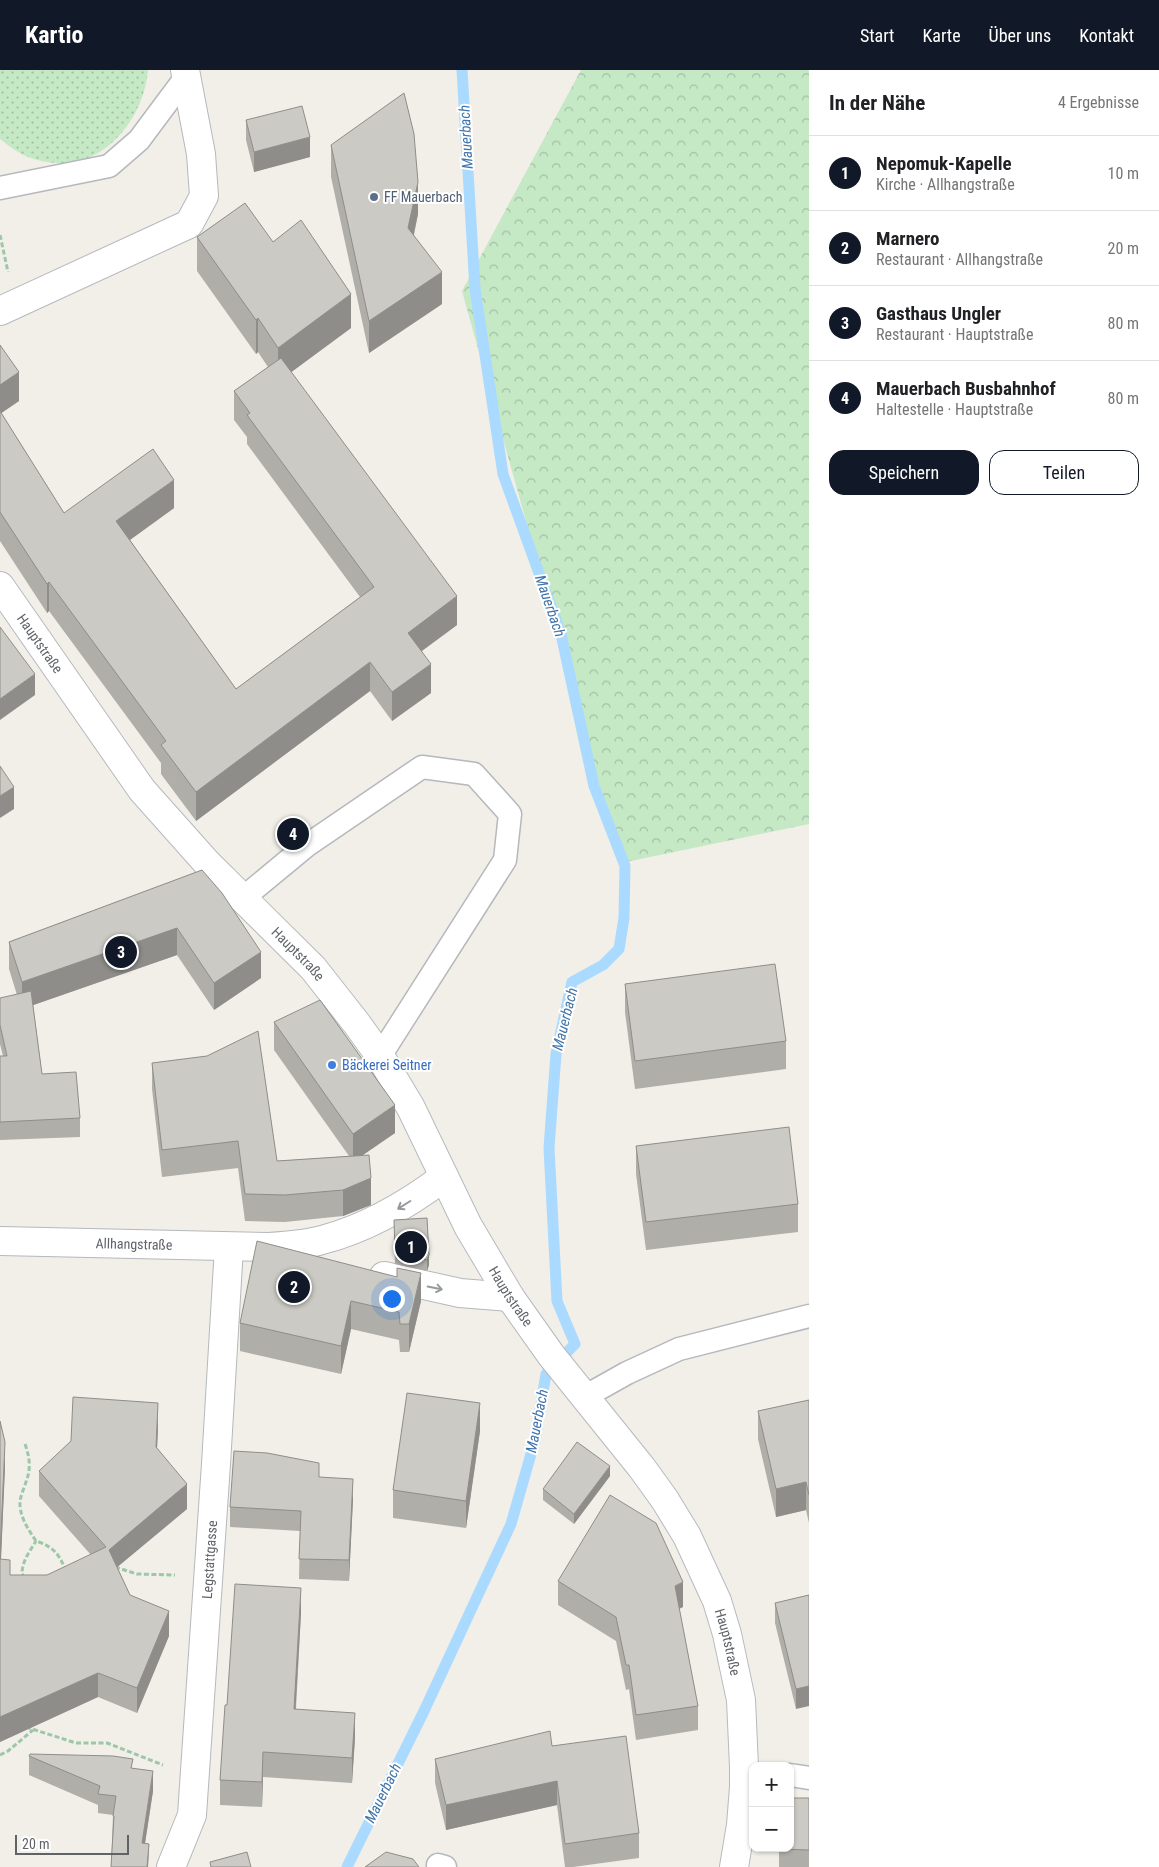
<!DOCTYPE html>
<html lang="de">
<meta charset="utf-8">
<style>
:root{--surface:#fff;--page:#f2f2f2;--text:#202124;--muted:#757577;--line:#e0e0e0;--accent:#111827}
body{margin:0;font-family:"Roboto Condensed",sans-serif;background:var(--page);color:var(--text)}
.controls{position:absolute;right:15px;bottom:15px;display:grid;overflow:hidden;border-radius:10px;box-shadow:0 1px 4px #0004}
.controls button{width:45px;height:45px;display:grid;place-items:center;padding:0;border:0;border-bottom:1px solid var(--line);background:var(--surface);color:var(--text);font:25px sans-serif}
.scale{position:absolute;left:15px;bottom:12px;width:114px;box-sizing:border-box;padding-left:5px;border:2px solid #5f6368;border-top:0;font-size:14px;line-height:18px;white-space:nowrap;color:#5f6368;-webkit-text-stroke:4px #fff;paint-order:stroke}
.you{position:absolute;left:391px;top:1228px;width:18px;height:18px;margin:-12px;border:4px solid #fff;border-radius:50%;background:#1a73e8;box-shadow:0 0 0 8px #1a73e833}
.badge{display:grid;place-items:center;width:32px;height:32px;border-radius:50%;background:var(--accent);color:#fff;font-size:16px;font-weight:700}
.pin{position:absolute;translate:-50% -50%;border:2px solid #fff;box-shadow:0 1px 5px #0006}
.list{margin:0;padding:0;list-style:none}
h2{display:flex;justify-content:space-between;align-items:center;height:65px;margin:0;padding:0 20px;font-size:21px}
h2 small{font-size:16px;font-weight:400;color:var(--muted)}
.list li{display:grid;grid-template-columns:32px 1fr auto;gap:15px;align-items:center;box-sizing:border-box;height:75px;padding:0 20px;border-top:1px solid var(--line)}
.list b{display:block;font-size:19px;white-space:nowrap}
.list p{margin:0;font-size:16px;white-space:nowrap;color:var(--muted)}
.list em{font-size:16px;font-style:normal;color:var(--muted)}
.actions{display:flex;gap:10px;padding:15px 20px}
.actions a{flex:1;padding:11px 0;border:1px solid var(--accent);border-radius:15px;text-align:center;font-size:18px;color:var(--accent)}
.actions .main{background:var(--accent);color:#fff}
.map{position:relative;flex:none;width:809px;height:1797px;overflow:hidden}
header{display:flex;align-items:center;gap:30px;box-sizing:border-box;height:70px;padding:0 25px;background:var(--accent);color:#fff}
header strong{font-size:24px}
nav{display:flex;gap:28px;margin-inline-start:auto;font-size:18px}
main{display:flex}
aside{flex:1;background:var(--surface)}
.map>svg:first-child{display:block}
.forest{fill:url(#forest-crowns)}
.park{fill:url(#park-dots)}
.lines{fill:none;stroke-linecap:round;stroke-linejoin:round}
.stream{stroke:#aadaff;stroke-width:11}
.service-casing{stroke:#b5b8bc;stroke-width:25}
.minor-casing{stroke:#b5b8bc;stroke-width:30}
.tertiary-casing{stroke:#b5b8bc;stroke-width:30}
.secondary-casing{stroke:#b6babf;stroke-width:30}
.path{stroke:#9cc7a9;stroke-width:3;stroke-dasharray:5 2.5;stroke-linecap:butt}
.service{stroke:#fff;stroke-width:22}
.minor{stroke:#fff;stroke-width:28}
.tertiary{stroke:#fff;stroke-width:28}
.secondary{stroke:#fff;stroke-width:28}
.wall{fill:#afaea9}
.shaded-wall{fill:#8f8d8a}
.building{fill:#cccac5;stroke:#8f8d8a}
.oneway{stroke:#979a9d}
.service-dot{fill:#5c6f8a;stroke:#fff;stroke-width:2}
.shop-dot{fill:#3f7fe0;stroke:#fff;stroke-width:2}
.labels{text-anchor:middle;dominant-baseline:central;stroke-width:4;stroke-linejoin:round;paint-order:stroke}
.service-label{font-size:14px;fill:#4e5e75;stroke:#fff;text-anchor:start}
.street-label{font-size:14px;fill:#5f6368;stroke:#fff}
.shop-label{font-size:14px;fill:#366cbe;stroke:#fff;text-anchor:start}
.water-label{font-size:15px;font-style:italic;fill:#4174aa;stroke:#fff}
</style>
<header>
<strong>Kartio</strong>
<nav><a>Start</a><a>Karte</a><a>Über uns</a><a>Kontakt</a></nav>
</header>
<main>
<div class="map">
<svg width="809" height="1797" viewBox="0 0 809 1797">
<defs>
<pattern id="forest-crowns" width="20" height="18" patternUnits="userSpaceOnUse" patternTransform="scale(1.25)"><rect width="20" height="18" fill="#c5e8c5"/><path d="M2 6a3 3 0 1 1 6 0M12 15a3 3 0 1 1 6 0" fill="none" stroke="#a3c0a4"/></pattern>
<pattern id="park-dots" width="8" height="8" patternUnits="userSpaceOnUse" patternTransform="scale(1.25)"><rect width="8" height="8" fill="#c5e8c5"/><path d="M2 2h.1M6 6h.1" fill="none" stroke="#a3c0a4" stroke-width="1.8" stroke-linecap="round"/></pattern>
</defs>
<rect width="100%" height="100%" fill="#f1efe8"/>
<path class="forest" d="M581 0H809V754L621 793 462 221Z"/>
<path class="park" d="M0 0H148C145 36 122 74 88 88 84 90 79 93 74 94 69 95 63 94 59 93 35 93 18 84 0 69Z"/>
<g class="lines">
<path class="stream" d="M347 1797 424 1641 511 1454 535 1370 546 1304 575 1274 557 1231 549 1078 556 984 572 912 603 895 619 879 624 848 625 796 594 716 561 564 503 404 475 219 462 0"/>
<defs>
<g id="service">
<path d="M0 118 109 96 139 70 186 7"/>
<path d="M242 829 306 776 422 697 474 704 510 744 505 790 380 986"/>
<path d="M586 1326 627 1303 679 1279 809 1246"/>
<path d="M790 1705 809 1708"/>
<path d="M438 1795 445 1797"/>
</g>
<g id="minor">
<path d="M0 241 189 154 204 126 201 84 185 0"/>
<path id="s1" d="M171 1797 192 1745 216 1394 229 1177"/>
</g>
<g id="tertiary">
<path id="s2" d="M0 1171 268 1177C286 1176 305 1175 322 1170 368 1158 407 1135 444 1107"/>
<path d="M384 1206 460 1223 510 1227"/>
</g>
<g id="secondary">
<path id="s3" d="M0 516 142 720 207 793 313 898 357 954 380 986 411 1038 468 1156 510 1227 551 1285 642 1398 665 1430 687 1466 717 1531 727 1564 741 1630 744 1697V1717L741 1755 734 1797"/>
</g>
</defs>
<use href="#service" class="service-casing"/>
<use href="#minor" class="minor-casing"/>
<use href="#tertiary" class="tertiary-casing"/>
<use href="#secondary" class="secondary-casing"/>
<g class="path">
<path d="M0 165 8 202"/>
<path d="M25 1374C30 1388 31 1399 26 1412 24 1418 21 1425 20 1431 19 1446 28 1459 36 1471 52 1476 60 1484 65 1500"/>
<path d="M115 1497 137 1504 175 1505"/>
<path d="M25 1508 22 1504C22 1491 30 1481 36 1471"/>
<path d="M26 1657 76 1673H107L163 1695"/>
<path d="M0 1685 8 1681 33 1660"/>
</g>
<use href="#service" class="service"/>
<use href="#minor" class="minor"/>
<use href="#tertiary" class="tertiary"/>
<use href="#secondary" class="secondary"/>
</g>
<g class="wall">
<path d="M246 50 310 87 254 102 246 70Z"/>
<path d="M331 75 418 144 414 165 442 234 369 283 331 107Z"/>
<path d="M197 167 273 172 351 258 291 302 457 555 422 581 431 623 392 651 370 621 196 751 161 704V693L49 541 47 543 0 471V275L19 331 1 343 64 443 174 438 130 470 236 619 360 527 247 374V367L234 350V321L268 297 258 282 256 284 197 201Z"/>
<path d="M202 800 261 908 214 940 177 885 33 935 42 1004 80 1048V1067L0 1070V986H3L0 974V928L17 925 9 899V872Z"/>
<path d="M625 914 786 971V999L635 1019 625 942Z"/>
<path d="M274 952 395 1063 362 1085 371 1135 343 1146 285 1152 245 1151 238 1098 162 1107 152 1019V993L277 1091 349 1086 274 980Z"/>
<path d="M636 1076 798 1134V1162L646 1180 636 1104Z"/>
<path d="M427 1148 429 1195 427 1201 395 1194 394 1150Z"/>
<path d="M397 1198 421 1231 409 1282H400L399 1270 351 1259 341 1304 240 1281V1253L397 1207Z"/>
<path d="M809 1330V1453L806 1440 776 1447 758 1369V1341Z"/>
<path d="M0 1351 5 1397 1 1489 10 1505H47L91 1485 39 1426V1401L158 1358 157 1378 187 1439 117 1497 130 1525 169 1566 137 1643 98 1627 0 1672Z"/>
<path d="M480 1361 466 1458 393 1448V1420Z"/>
<path d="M610 1406 574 1454 543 1430V1419Z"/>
<path d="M319 1407 353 1429 349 1511 299 1509 300 1461 230 1457V1437Z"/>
<path d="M558 1511 683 1537 679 1538 698 1636V1660L636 1670 629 1619 626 1620 616 1571 558 1535Z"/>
<path d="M809 1525 796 1639 775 1553V1533Z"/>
<path d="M301 1543 296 1639 355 1668 352 1713 263 1707 262 1737 220 1735V1710L227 1635Z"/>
<path d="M552 1676 639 1763V1788L573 1797H565L557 1735 446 1760 435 1713V1689Z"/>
<path d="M29 1686 133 1698 153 1721 145 1773 149 1774 148 1797H111L113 1745 98 1743V1735L29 1705Z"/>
<path d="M809 1728V1797H779V1778Z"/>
</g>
<g class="shaded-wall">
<path d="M310 67V87L254 102V82Z"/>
<path d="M418 112V144L408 190V158Z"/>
<path d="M442 202V234L369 283V251Z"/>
<path d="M351 224V258L278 312V278Z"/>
<path d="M258 248V282L256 284V250Z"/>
<path d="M19 302V331L0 344V315Z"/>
<path d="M174 410V438L116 480V451Z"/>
<path d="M49 512V541L47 543V514Z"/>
<path d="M457 526V555L408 591V563Z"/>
<path d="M370 592V621L196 751V722Z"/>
<path d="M431 594V623L392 651V622Z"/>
<path d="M35 604V625L0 650V629Z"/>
<path d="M14 717V739L0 748V726Z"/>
<path d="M177 858V885L22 939V912Z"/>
<path d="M261 882V908L214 940V913Z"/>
<path d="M395 1035V1063L353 1092V1064Z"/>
<path d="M371 1108V1135L343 1146V1120Z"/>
<path d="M429 1185V1195L427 1201V1190Z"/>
<path d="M421 1203V1231L409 1282V1254Z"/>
<path d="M351 1231V1259L341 1304V1276Z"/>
<path d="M158 1333V1358L156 1401V1377Z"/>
<path d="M480 1333V1361L466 1458V1431Z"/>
<path d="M5 1372V1397L0 1511V1486Z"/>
<path d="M610 1396V1406L574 1454V1444Z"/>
<path d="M353 1409V1429L349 1511V1490Z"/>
<path d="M806 1412V1440L776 1447V1419Z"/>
<path d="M187 1414V1439L109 1504V1480Z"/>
<path d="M683 1512V1537L675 1541V1516Z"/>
<path d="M301 1518V1543L294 1664V1639Z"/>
<path d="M169 1541V1566L137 1643V1618Z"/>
<path d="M98 1603V1627L0 1672V1647Z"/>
<path d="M809 1616V1636L796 1639V1619Z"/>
<path d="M355 1643V1668L352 1713V1688Z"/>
<path d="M263 1682V1707L262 1737V1712Z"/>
<path d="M153 1701V1721L142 1793V1773Z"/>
<path d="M557 1711V1735L446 1760V1735Z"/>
<path d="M149 1774 148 1797H147Z"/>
</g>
<g class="building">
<path d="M404 23 414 64 418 112 408 158 442 202 369 251 331 75Z"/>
<path d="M302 36 310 67 254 82 246 50Z"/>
<path d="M245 133 273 172 301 150 351 224 278 278 258 248 256 250 197 167Z"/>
<path d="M0 275 19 302 0 315Z"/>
<path d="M281 288 457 526 408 563 431 594 392 622 370 592 196 722 161 675 166 671 49 512 47 514 0 442V341L64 443 153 379 174 410 116 451 236 619 374 517 247 345 250 343 234 321Z"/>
<path d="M0 557 35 604 0 629Z"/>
<path d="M0 696 14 717 0 726Z"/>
<path d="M202 800 222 823 261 882 214 913 177 858 22 912 9 872Z"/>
<path d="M775 894 786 971 635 991 625 914Z"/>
<path d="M31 921 42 1004 76 1002 80 1048 0 1052V986H7L0 955V928Z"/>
<path d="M320 930 395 1035 353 1064 274 952Z"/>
<path d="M258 961 277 1091 369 1085 371 1108 343 1120 285 1125 245 1124 238 1071 162 1080 152 993 207 986Z"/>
<path d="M789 1057 798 1134 646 1152 636 1076Z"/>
<path d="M427 1148 429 1185 427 1190 395 1183 394 1150Z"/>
<path d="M257 1171 397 1207V1198L421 1203 409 1254H400L399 1242 351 1231 341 1276 240 1253Z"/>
<path d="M407 1323 480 1333 466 1431 393 1420Z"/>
<path d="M73 1327 158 1333 156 1377 187 1414 109 1480 130 1525 169 1541 137 1618 98 1603 0 1647V1489L10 1490V1505H47L106 1477 39 1401 71 1371Z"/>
<path d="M809 1330V1425L806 1412 776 1419 758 1341Z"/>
<path d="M0 1351 5 1372 0 1486Z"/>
<path d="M577 1372 610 1396 574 1444 543 1419Z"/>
<path d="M234 1381 267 1383 319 1393V1407L353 1409 349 1490 299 1489 301 1441 230 1437Z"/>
<path d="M610 1425 656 1453 683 1512 675 1516 698 1636 636 1645 629 1595H626L616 1547 558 1511Z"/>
<path d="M235 1514 301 1518 294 1639 355 1643 352 1688 263 1682 262 1712 220 1710 225 1635H227Z"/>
<path d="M809 1525V1616L796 1619 775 1533Z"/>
<path d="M550 1661 552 1676 626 1666 639 1763 565 1774 557 1711 446 1735 435 1689Z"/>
<path d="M30 1684 113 1686 133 1689 131 1698 153 1701 142 1773 149 1774 147 1797H111L114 1746H113L116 1726 98 1724 100 1716 29 1686Z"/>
<path d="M790 1728H809V1780L779 1779V1778H790Z"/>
<path d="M247 1782 251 1797H211L210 1792Z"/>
<path d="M386 1782 413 1789 419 1797H365Z"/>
</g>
<defs><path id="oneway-shaft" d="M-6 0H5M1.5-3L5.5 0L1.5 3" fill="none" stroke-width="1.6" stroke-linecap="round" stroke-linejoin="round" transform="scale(1.25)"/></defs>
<g class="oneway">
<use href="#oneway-shaft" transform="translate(404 1135) rotate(148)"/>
<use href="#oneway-shaft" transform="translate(435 1218) rotate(11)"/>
</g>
<circle class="service-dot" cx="374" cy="127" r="5"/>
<circle class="shop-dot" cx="332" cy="995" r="5"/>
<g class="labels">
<g class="service-label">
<text x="384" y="127">FF Mauerbach</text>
</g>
<g class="street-label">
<text stroke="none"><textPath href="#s3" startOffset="70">Hauptstraße</textPath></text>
<text stroke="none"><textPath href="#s3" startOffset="475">Hauptstraße</textPath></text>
<text stroke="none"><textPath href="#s2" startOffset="134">Allhangstraße</textPath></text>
<text stroke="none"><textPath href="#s3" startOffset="880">Hauptstraße</textPath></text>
<text stroke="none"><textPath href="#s1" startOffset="312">Legstattgasse</textPath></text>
<text stroke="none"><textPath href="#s3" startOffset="1292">Hauptstraße</textPath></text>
</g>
<g class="shop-label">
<text x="342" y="995">Bäckerei Seitner</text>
</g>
<g class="water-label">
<text transform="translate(466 67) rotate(-93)">Mauerbach</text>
<text transform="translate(550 536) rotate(71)">Mauerbach</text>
<text transform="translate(565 949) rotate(-76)">Mauerbach</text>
<text transform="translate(537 1351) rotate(-79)">Mauerbach</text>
<text transform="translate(383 1723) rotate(-64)">Mauerbach</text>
</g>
</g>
</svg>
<div class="controls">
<button>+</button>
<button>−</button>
</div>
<div class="scale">20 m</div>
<div class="you"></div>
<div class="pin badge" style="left:411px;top:1177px">1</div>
<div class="pin badge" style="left:294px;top:1217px">2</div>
<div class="pin badge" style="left:121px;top:882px">3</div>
<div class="pin badge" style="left:293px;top:764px">4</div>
</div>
<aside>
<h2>In der Nähe<small>4 Ergebnisse</small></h2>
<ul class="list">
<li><span class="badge">1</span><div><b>Nepomuk-Kapelle</b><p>Kirche · Allhangstraße</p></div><em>10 m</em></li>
<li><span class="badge">2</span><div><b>Marnero</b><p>Restaurant · Allhangstraße</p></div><em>20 m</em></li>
<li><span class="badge">3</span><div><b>Gasthaus Ungler</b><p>Restaurant · Hauptstraße</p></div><em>80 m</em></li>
<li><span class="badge">4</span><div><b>Mauerbach Busbahnhof</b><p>Haltestelle · Hauptstraße</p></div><em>80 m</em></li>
</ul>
<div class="actions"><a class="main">Speichern</a><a>Teilen</a></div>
</aside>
</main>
